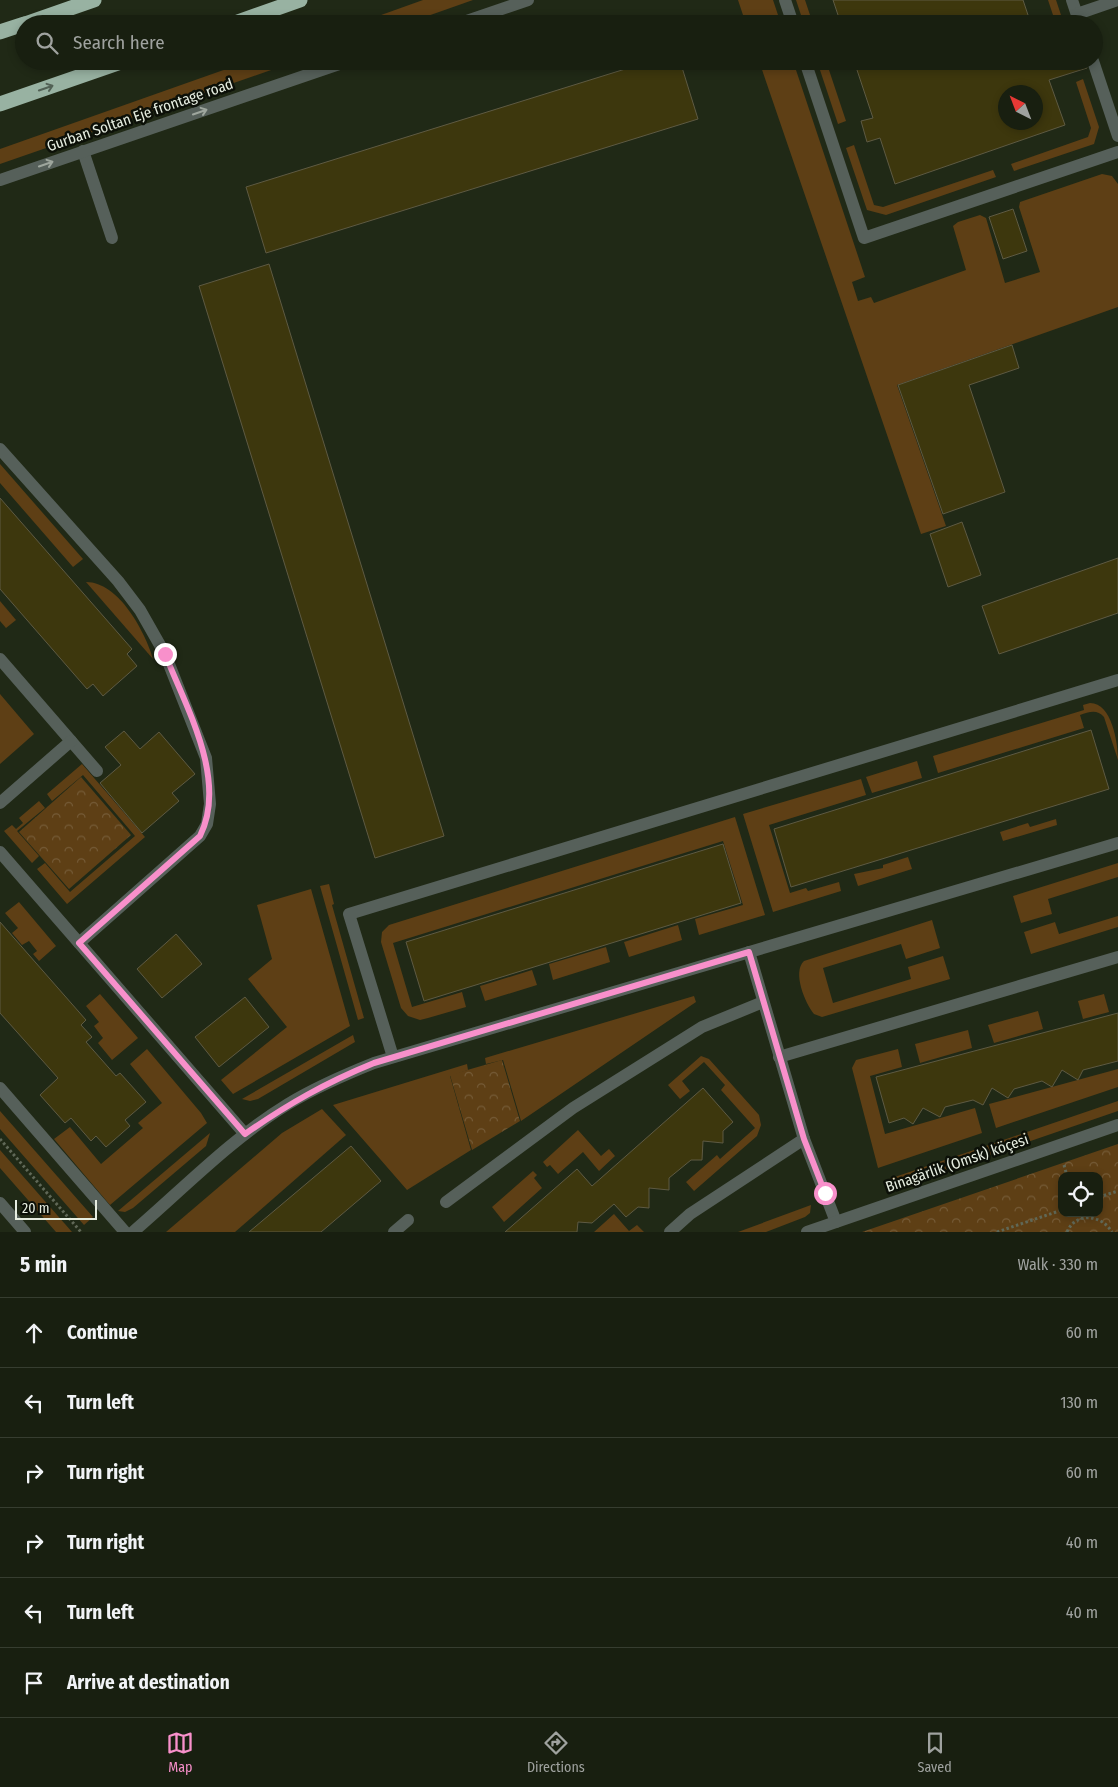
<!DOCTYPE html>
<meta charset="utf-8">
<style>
:root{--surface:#181f10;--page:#212719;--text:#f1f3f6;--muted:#9fa29f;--line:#363d30;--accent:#f890cb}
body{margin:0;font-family:"Fira Sans Condensed",sans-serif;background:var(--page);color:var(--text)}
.controls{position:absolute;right:15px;bottom:15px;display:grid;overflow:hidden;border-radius:10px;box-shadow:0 2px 8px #0003}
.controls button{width:45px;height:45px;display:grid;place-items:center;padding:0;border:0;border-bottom:1px solid var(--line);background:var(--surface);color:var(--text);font:25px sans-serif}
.compass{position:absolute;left:998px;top:85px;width:45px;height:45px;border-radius:50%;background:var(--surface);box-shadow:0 2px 8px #0003;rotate:318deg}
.scale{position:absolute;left:15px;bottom:12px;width:82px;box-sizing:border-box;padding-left:5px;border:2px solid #e6ede0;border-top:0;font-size:14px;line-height:18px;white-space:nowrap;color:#e6ede0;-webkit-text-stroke:4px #0c1008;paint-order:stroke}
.stop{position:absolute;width:15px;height:15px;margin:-11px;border:4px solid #f890cb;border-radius:50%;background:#fff}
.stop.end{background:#f890cb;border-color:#fff;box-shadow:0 1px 5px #0008}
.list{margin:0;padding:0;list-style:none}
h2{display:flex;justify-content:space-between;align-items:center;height:65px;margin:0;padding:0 20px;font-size:21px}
h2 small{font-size:16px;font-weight:400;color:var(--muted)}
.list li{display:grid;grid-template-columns:32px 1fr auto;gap:15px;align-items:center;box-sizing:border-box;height:70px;padding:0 20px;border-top:1px solid var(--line)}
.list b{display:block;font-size:19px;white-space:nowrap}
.list em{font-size:16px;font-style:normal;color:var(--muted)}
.icon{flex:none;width:28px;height:28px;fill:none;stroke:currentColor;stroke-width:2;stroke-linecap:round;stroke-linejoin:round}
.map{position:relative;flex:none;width:1118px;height:1232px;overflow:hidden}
.search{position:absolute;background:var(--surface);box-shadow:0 2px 8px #0003;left:15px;right:15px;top:15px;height:55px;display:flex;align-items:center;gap:12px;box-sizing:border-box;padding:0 18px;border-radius:28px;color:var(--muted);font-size:19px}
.sheet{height:485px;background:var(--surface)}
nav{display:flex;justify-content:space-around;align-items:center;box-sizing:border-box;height:70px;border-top:1px solid var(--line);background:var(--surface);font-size:14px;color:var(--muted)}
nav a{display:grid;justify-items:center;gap:2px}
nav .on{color:var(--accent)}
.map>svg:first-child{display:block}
.grass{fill:#5e3f15}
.park{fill:url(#park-crowns);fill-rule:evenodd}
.building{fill:#3d370d;stroke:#5e5a43;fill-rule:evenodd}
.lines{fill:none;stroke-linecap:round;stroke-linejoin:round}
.path{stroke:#606857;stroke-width:3;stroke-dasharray:2.5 2.5;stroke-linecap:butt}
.minor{stroke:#56605a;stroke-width:12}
.highway{stroke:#98b2a2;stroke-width:15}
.oneway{stroke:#526155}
.oneway2{stroke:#9ea69d}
.route{stroke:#f890cb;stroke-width:6}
.labels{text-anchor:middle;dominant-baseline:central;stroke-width:5;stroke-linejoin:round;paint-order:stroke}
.street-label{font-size:15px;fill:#e6ede0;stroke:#0c1008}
</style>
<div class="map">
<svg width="1118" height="1232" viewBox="0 0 1118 1232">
<defs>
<pattern id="park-crowns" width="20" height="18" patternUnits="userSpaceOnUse" patternTransform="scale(1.25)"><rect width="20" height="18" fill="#5e3f15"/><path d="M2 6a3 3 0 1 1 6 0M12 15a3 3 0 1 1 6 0" fill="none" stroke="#755b37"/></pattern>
</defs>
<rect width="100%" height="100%" fill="#202916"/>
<g class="grass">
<path d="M423 0H473L405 24H356Z"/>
<path d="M738 0H773L781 24H746Z"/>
<path d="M796 0H805L813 24H804Z"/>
<path d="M1048 0H1056L1064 24H1056Z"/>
<path d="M249 61H297L0 164V149Z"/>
<path d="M759 61H793L865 277 852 282 858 301 871 297 874 303 966 270 953 226 958 222 980 215 986 218 1005 283 1040 272 1019 207 1020 202 1102 174 1112 176 1118 184V307L897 385 946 526 921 534Z"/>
<path d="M817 61H826L846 121 838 124Z"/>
<path d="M1083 79 1099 127 1094 144 1014 171 1011 164 1088 137 1091 128 1076 82Z"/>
<path d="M854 145 874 205 883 207 993 170 996 177 886 215 867 210 846 148Z"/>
<path d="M0 464 83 559 73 567 0 483Z"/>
<path d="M86 582C119 582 145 632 153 659Z"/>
<path d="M0 601 16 620 6 628 0 621Z"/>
<path d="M0 694 34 734 0 764Z"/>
<path d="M1090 703C1112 703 1118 743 1118 760L1104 717C1097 709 1089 712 1080 715L1084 728 938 773 933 756 1084 710 1083 705Z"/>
<path d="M917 761 922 778 872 793 866 777Z"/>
<path d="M82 764 145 837 67 904 37 869 45 863 70 892 135 836 83 775 52 801 47 794Z"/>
<path d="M861 779 866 795 769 825 790 893 806 888 808 891 839 882 841 891 773 912 743 814Z"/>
<path d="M39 801 45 808 17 831 39 856 32 863 4 831 12 825 16 829 23 823 19 818Z"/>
<path d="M735 817 765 915 699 935 695 919 743 905 723 841 393 943 412 1007 462 992 466 1007 428 1018 420 1020 408 1016 401 1008 381 942 382 932 389 925Z"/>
<path d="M1056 819 1057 825 1003 841 1000 832 1028 823 1030 827Z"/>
<path d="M908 857 912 869 858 886 854 874 883 868V865Z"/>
<path d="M1118 863V877L1048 899 1052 914 1021 923 1013 896Z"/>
<path d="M329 884 334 904 332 905 364 1018 358 1020 320 886Z"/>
<path d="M311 889 350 1026 233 1094 221 1080 287 1027 248 979 272 959 257 905Z"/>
<path d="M19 902 56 946 39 961 33 954 37 951 29 941 22 945 12 933 18 928 5 913Z"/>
<path d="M1118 916V927L1031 954 1024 932 1055 922 1059 934Z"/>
<path d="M932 920 940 948 906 959 901 944 823 968 833 1003 911 979 908 967 943 956 950 979 822 1017 814 1014C805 1003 792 972 804 961Z"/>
<path d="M678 925 682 940 629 957 624 942Z"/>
<path d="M606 947 610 962 553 980 549 964Z"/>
<path d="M532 970 537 985 485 1001 480 986Z"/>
<path d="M100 994 138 1038 112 1060 98 1043 103 1038 94 1026 99 1022 86 1006Z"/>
<path d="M1104 994 1109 1012 1083 1019 1078 1001Z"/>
<path d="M694 996 696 1002 521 1121 503 1060 486 1064 485 1058Z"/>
<path d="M1038 1011 1043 1029 994 1043 988 1025Z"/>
<path d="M968 1030 972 1048 920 1063 915 1044Z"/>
<path d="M353 1035 355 1042 258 1099 250 1101 242 1099Z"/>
<path d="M147 1049 201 1113 207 1123 110 1205 54 1139 70 1127 101 1164 143 1128 138 1123 162 1103 130 1064Z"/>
<path d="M898 1049 902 1067 870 1076 885 1134 975 1108 982 1133 878 1168 852 1068 856 1060Z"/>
<path d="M701 1056 709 1059 759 1115 761 1125 757 1136 694 1191 686 1182 717 1155 720 1159 755 1128 721 1090 725 1085 704 1062 682 1081 690 1091 680 1099 668 1085Z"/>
<path d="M467 1064 468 1070 450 1076 471 1150 407 1190 333 1105Z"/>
<path d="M1118 1069V1087L996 1128 989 1104Z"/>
<path d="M1118 1101V1111L899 1186 883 1181Z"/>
<path d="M322 1109 346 1135 235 1232H166L282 1133Z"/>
<path d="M0 1111 93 1217 84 1225 0 1129Z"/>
<path d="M578 1130 601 1156 609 1149 615 1156 599 1171 583 1152 558 1174 550 1165 547 1167 543 1162Z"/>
<path d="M210 1133 206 1146 133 1208 125 1212 118 1211Z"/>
<path d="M0 1150 72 1232H56L0 1168Z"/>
<path d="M533 1171 537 1175 534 1178 542 1188 504 1222 492 1207Z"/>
<path d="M811 1205 810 1213 805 1217 766 1232H738Z"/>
<path d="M614 1214 629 1231 637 1225 644 1232H594Z"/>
</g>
<g class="park">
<path d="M81 777 131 835 69 889 19 832Z"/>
<path d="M502 1060 520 1121 472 1150 450 1075Z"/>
<path d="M1118 1144V1232H862ZM1062 1176H1099V1213H1062Z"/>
</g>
<g class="building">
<path d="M833 0H1023L1031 24H841Z"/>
<path d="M651 61H680L698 119 266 253 246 187Z"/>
<path d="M854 61H1085L1087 68 1049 80 1065 125 895 184 880 138 867 142 861 121 873 118ZM1006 92H1036V122H1006Z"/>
<path d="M1013 209 1027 251 1003 259 989 217Z"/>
<path d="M269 264 444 836 375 858 199 286Z"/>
<path d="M1012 345 1019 368 969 385 1005 492 943 514 898 385Z"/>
<path d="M0 498 132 649 127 654 137 666 103 696 93 684 87 689 0 589Z"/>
<path d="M962 522 981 575 948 587 930 534Z"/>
<path d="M1118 558V613L999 654 982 606Z"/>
<path d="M1091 730 1109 789 791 887 774 829Z"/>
<path d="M124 731 140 749 159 732 195 774 172 793 179 801 142 833 100 783 121 765 105 747Z"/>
<path d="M723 844 741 903 424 1001 406 942Z"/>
<path d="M0 922 86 1020 81 1025 92 1037 86 1042 116 1076 120 1073 146 1102 125 1120 130 1126 106 1147 96 1136 91 1141 71 1118 65 1123 40 1095 58 1078 0 1013Z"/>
<path d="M176 934 202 964 162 998 137 969Z"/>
<path d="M245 997 269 1027 219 1067 195 1037Z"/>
<path d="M1118 1013V1061L1083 1070 1078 1080 1062 1070 1052 1087 1042 1081 1014 1089 1008 1098 992 1088 983 1105 973 1100 945 1107 940 1117 923 1108 913 1124 904 1118 889 1123 876 1077Z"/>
<path d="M703 1088 733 1122 723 1131V1143L703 1141 702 1160H691L669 1178V1190L649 1188V1208L638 1207 626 1217 614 1204 592 1223 578 1222 577 1232H505L577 1169 592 1186Z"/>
<path d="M351 1146 381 1181 321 1232H249Z"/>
</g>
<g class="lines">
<g class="path">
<path d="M0 1139 81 1232"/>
<path d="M1064 1165 1067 1176"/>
<path d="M1099 1197 1118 1191"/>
<path d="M1080 1213 1082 1219"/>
<path d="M997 1232 1062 1210"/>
<path d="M1067 1232C1076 1211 1102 1215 1112 1232"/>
</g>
<g class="minor">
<path d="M785 0 793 24"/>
<path d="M1072 0 1080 24"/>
<path d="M1077 14 1118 0"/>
<path d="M458 24 528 0"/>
<path d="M805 61 864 238 1118 152"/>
<path d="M1093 61 1118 136"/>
<path d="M83 151 112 238"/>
<path d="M0 180 348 61"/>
<path d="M0 449 118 581 140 610 165 654 206 758 210 804 207 824 200 836 79 943"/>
<path d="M0 659 97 771"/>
<path d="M0 803 71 741"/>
<path d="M0 852 245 1134"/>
<path d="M749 952 804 1139 836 1222"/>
<path d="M393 1057 349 914 1118 680"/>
<path d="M779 1057 1118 957"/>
<path d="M0 1088 125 1232"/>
<path d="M446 1202 573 1108 702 1027 763 1002"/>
<path d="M0 1203 25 1232"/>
<path d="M133 1232C183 1189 231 1139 288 1104 316 1087 344 1075 374 1063L1118 843"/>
<path d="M394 1232 408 1220"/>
<path d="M670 1232 690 1214 804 1139"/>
<path d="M807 1232 1118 1125"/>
</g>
<g class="highway">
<path d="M25 24 94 0"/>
<path d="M232 24 300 0"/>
<path d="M0 32 24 24"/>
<path d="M0 104 124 61"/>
</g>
</g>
<defs><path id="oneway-shaft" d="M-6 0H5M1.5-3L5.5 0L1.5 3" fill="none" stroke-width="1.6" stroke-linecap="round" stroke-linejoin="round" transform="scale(1.25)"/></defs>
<use class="oneway" href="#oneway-shaft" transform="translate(46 88) rotate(-19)"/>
<g class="oneway2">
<use href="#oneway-shaft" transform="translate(200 112) rotate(-19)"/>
<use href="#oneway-shaft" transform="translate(46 164) rotate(-19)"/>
</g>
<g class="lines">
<path class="route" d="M165 654C186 707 228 780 200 836L79 943 245 1134C288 1104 325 1083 374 1063L749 952 804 1139 825 1193"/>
</g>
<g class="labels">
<g class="street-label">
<text transform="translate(140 115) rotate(-19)">Gurban Soltan Eje frontage road</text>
<text transform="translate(957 1163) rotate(-19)">Binagärlik (Omsk) köçesi</text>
</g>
</g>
</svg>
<div class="controls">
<button><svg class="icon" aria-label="locate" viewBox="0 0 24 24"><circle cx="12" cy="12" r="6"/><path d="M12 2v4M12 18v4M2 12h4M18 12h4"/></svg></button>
</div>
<svg class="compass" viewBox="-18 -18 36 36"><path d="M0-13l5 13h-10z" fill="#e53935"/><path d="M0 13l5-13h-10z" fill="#9fa29f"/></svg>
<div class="scale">20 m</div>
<div class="stop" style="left:825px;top:1193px"></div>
<div class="stop end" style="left:165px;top:654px"></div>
<div class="search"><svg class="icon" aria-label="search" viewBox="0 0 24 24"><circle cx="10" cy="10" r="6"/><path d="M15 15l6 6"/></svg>Search here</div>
</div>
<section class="sheet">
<h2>5 min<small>Walk · 330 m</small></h2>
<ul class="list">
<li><svg class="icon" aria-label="ahead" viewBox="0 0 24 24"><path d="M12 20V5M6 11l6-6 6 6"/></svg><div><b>Continue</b></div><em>60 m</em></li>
<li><svg class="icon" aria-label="left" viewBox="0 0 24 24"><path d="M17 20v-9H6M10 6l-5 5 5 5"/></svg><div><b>Turn left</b></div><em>130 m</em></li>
<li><svg class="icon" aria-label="right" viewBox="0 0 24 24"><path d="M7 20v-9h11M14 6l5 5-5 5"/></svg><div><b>Turn right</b></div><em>60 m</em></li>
<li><svg class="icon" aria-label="right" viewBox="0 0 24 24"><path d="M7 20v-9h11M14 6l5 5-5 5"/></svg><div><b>Turn right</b></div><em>40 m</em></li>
<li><svg class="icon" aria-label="left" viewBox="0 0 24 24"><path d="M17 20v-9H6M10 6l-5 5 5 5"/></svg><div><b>Turn left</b></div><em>40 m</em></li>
<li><svg class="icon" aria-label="arrive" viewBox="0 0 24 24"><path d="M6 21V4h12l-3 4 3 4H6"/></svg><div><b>Arrive at destination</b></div></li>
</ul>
</section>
<nav>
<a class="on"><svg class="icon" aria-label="map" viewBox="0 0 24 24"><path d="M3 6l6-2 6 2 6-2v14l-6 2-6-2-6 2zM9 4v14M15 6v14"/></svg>Map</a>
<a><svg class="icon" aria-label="directions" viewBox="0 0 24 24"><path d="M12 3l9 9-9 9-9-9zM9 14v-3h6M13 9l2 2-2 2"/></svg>Directions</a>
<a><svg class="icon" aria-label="saved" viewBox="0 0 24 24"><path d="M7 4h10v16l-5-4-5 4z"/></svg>Saved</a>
</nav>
